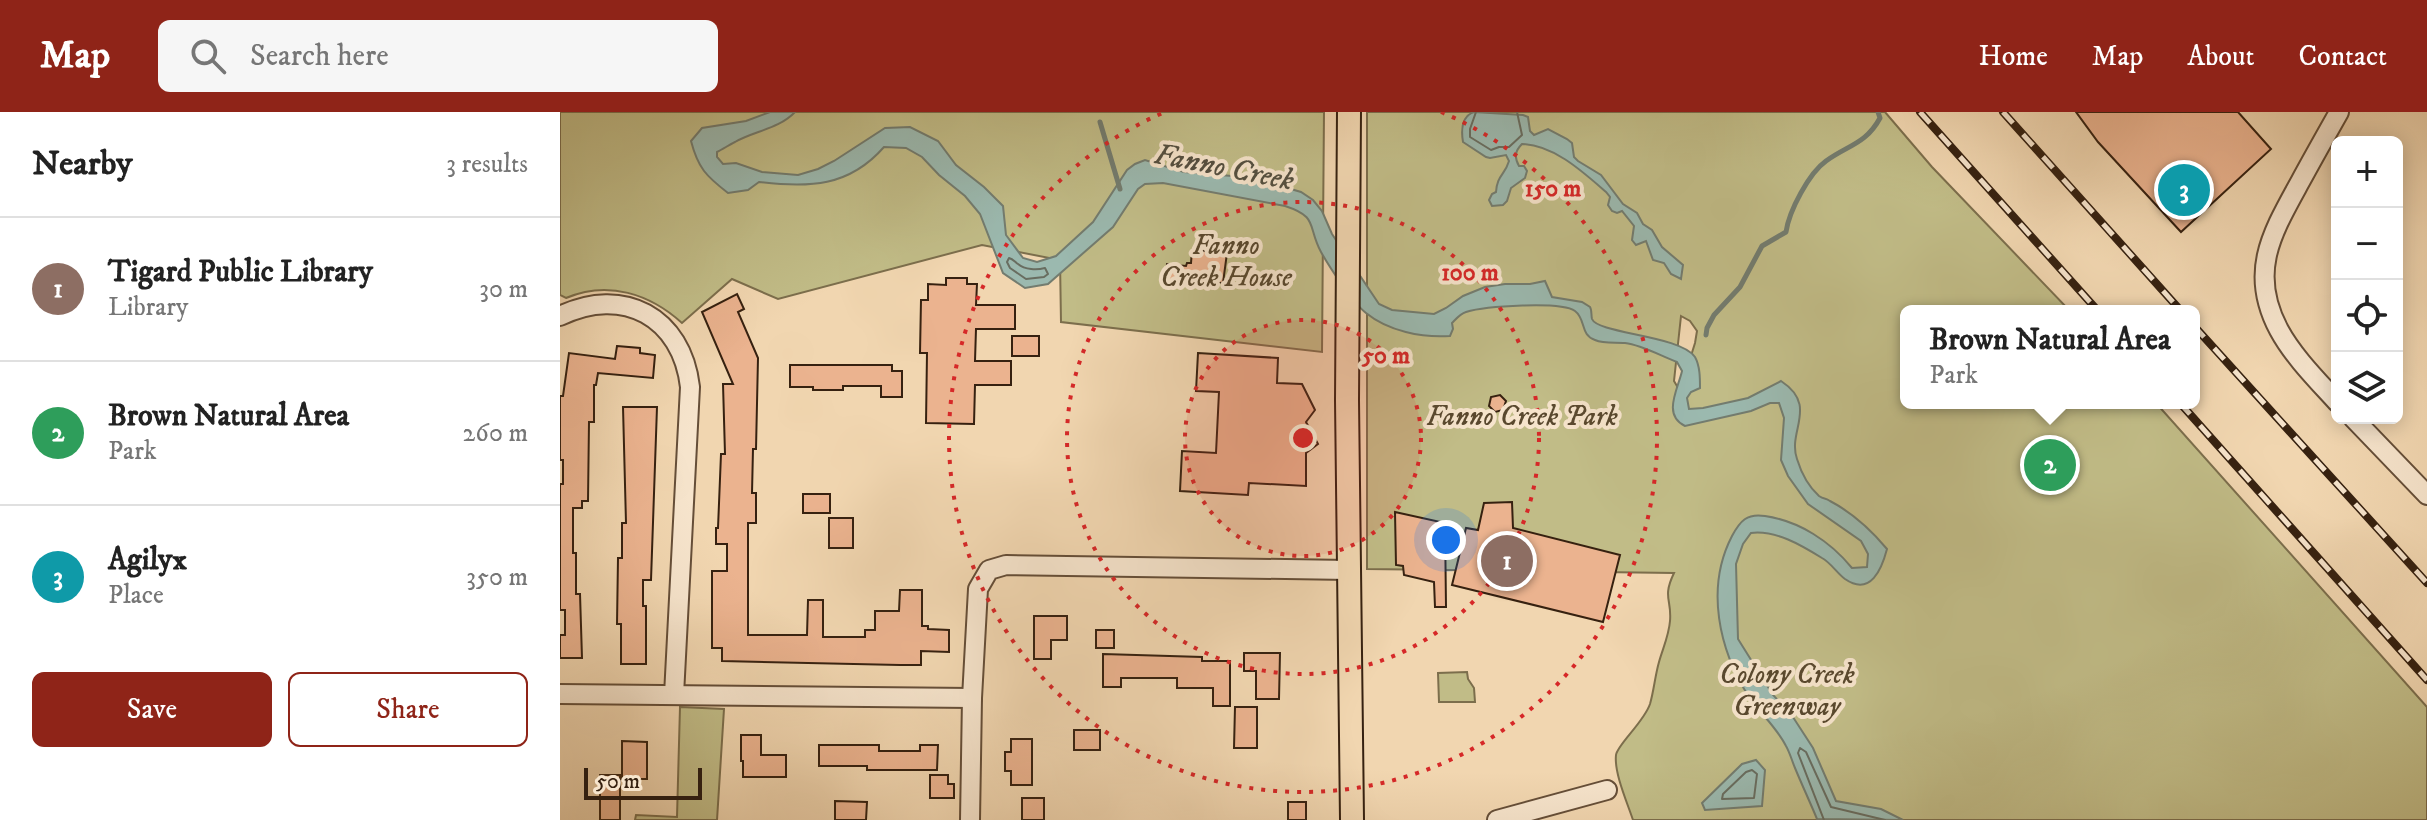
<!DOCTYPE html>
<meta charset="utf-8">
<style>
:root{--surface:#fff;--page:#f6f6f6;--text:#222;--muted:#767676;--line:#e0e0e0;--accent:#8f2418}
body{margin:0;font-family:"IM FELL DW Pica",serif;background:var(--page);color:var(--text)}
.controls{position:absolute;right:24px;top:24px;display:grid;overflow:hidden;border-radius:12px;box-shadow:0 4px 20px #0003}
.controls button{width:72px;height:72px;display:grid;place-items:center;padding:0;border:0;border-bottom:2px solid var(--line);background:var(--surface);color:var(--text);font:40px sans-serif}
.scale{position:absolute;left:24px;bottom:20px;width:118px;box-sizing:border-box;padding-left:8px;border:4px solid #362110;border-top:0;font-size:22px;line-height:28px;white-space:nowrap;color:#362110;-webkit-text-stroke:6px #f6e4cc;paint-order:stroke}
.you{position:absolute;left:886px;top:428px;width:28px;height:28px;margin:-20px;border:6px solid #fff;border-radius:50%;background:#1a73e8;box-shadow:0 0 0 12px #1a73e833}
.badge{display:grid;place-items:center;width:52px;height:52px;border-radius:50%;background:var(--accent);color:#fff;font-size:26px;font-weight:700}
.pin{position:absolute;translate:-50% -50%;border:4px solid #fff;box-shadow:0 2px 8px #0006}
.popup{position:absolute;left:1340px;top:193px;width:300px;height:104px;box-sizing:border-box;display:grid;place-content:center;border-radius:12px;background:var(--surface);filter:drop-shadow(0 2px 6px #0005);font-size:26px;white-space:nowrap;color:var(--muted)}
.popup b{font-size:30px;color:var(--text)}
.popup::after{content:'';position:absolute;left:50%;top:100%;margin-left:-16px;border:16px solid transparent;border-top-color:var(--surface)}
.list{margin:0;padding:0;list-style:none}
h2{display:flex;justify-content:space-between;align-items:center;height:104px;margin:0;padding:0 32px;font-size:34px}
h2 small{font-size:26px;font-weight:400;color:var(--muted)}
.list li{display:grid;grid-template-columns:52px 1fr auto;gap:24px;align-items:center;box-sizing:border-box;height:144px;padding:0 32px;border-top:2px solid var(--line)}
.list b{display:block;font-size:30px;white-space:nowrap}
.list p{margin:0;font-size:26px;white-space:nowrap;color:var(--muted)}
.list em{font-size:26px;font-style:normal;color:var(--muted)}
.actions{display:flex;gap:16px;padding:24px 32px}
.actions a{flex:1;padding:18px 0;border:2px solid var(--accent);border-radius:12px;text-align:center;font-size:28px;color:var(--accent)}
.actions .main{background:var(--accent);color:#fff}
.icon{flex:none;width:44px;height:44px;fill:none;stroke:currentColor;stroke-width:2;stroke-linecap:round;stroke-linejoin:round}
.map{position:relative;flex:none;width:1867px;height:708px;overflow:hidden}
header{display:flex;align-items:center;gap:48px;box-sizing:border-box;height:112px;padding:0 40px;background:var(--accent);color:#fff}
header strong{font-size:38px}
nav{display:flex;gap:44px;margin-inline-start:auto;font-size:28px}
.search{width:560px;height:72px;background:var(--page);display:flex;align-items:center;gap:20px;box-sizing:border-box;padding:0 28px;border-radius:12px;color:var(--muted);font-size:30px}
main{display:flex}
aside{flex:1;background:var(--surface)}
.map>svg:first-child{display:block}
.green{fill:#c1bc87;stroke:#7c6e4c;stroke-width:2;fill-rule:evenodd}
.water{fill:#9bb9af;stroke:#737c6f;stroke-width:2}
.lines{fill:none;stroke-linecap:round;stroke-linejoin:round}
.shore{stroke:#686d60;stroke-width:2}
.stream{stroke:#737c6f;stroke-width:5}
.building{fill:#ebb38f;stroke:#362110;stroke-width:2}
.minor-casing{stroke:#654e38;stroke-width:22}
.major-casing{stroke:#362110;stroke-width:26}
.minor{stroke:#f6e4cc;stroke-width:18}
.major{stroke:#f1d6b0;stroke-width:22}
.rail-casing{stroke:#362110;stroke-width:8}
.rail{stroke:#f6e4cc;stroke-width:5;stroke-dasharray:15;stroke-linecap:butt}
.ring{fill:none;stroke:#d62828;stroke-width:4;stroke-dasharray:4 8}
.labels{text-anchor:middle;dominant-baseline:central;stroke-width:8;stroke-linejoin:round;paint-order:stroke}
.park-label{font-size:28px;font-style:italic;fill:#59482e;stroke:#f6e4cc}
.water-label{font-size:30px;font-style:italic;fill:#544f40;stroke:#f6e4cc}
.centre{fill:#d62828;stroke:#f6e4cc;stroke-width:4}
.ring-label{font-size:24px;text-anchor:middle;font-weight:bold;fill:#d62828;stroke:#f6e4cc;stroke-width:8;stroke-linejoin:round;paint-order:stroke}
</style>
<header>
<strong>Map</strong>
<div class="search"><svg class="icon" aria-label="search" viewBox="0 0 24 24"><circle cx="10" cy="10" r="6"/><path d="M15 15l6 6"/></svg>Search here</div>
<nav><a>Home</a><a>Map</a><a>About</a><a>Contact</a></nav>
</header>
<main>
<aside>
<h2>Nearby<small>3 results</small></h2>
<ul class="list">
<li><span class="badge" style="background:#8d6e63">1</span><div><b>Tigard Public Library</b><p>Library</p></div><em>30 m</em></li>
<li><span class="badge" style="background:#2e9e5b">2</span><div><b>Brown Natural Area</b><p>Park</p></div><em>260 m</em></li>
<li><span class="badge" style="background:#0f9aa8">3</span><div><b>Agilyx</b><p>Place</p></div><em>350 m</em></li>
</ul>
<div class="actions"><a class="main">Save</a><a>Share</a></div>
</aside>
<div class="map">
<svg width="1867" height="708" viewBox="0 0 1867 708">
<rect width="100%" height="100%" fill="#f1d6b0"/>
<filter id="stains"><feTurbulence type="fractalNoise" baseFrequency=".0025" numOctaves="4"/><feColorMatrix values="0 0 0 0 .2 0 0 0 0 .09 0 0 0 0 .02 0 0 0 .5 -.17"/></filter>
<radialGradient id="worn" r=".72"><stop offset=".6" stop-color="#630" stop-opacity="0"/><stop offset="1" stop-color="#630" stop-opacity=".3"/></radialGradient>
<g class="green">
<path d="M0 0H764L762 240 501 210 500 148 422 133 218 187 172 167 122 211C90 182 48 168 6 186L0 183Z"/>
<path d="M807 0H1325L1372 55 1510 199H1346V291H1596L1867 595V708H1073C1067 690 1054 661 1056 643 1057 633 1084 610 1090 592 1094 578 1095 564 1099 550 1103 536 1109 523 1110 509 1112 487 1102 486 1114 461L807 457ZM1121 204 1130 209 1137 219 1135 231 1120 279 1114 269Z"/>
<path d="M907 560 908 567 914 576 915 590H879L878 561Z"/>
<path d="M120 595 164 597 157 708H75L76 703 117 705Z"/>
</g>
<g class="water">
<path d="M210 0H235C219 17 194 19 175 30 169 33 163 37 157 40V45L163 52 176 51 202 60 238 63 258 57 274 49 325 16 350 15 378 29 396 53 424 75 443 94 446 123 463 146 477 150 496 144 533 110 567 58 575 52 585 48 624 60 672 64 724 75 741 80 753 88 762 99 772 122 819 192 832 198 874 202 886 196 903 184 925 175 945 172H970L985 169 992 185 1022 190 1030 195C1032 198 1031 203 1032 207 1038 222 1120 223 1135 245 1140 254 1140 266 1140 276L1131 280 1127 286 1129 297 1143 296 1188 286 1221 269C1259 294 1227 319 1237 347 1241 360 1249 375 1259 384 1265 388 1264 385 1270 389 1291 400 1312 419 1327 437 1322 456 1311 485 1285 467 1277 461 1271 451 1262 446 1241 433 1216 418 1191 421L1183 432 1176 452 1178 527 1213 583 1231 602 1253 636 1276 689 1321 697 1343 708 1257 707C1250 690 1242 673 1235 656 1232 649 1230 641 1226 634 1217 616 1201 602 1189 585 1159 538 1145 476 1172 424 1180 409 1187 401 1205 404 1239 409 1270 429 1292 456L1307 455 1308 442 1301 429 1248 392 1228 364 1221 348 1224 306 1219 291H1210L1191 299 1125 314C1102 303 1118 277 1122 259L1117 250C1101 244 1082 233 1065 231 1056 230 1044 232 1035 228 1020 223 1026 207 1015 199 1001 189 925 194 906 200 900 202 897 206 892 211L893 217 890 224C862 226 828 219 806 201 793 191 770 156 761 140 747 114 759 105 725 94L603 71 585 72 578 77 553 115 488 172 465 176 443 161 420 102 405 84 379 63 362 45 346 36 324 35C289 75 249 76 199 70L188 78 168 81C146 64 138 56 131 29L142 16 186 9Z"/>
<path d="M914 0 963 3 968 5 970 19 974 23 988 17 1007 27 1012 31 1014 45 1018 49 1041 63 1063 92 1077 101 1083 112 1092 118 1102 135 1123 153 1121 167 1111 162 1104 151 1093 148 1086 129 1076 133 1072 128 1074 114 1062 99 1057 101 1052 99 1048 93 1050 85 1046 80C1023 60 994 33 962 32 955 39 954 45 959 54H964L967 59 965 66 951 76 947 89 943 93 932 94 929 88 932 82 936 80C937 63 945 63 949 49L946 43 930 46 926 45 903 30C901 18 902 4 914 0Z"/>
<path d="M1196 648 1205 658 1202 694 1145 698 1142 691 1182 652Z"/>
</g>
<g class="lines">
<g class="shore">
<path d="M916 0 910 17V25L931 38 939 35H949L962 23 957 0"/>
<path d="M449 146C453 147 455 150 458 152 465 158 477 158 485 156L488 162 484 165 466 167 450 156 447 150Z"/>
<path d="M1192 658 1197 662 1194 686 1162 687 1163 682 1186 660Z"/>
<path d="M1264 708 1238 641 1240 636 1246 640 1271 695 1325 708"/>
</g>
<g class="stream">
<path d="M540 10 560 77"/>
<path d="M1146 223 1147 216 1154 203 1180 175 1202 134 1226 120C1229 99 1249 61 1266 49 1288 33 1306 32 1320 6L1318 0"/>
</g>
</g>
<g class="building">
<path d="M1516 0H1678L1711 37 1621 120 1538 30Z"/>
<path d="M632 138 667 141 663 171 625 168 624 171 605 169 607 152 626 154 627 151H631Z"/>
<path d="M386 166H407V172H417L416 193H455V217H416L415 249H451V273H415L414 312 366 311 367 241H360L361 188H368V172L386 173Z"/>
<path d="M177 182 184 197 178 200 198 246 196 337H193L192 381H196V411H188V523H247L248 488H263V525H305V518H315V499H339L340 478H362V514H368V517L389 518V540L361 539V553H340L162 549V536H152V459H167V432H156V416H158L161 342H165L163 272H173L142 200Z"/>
<rect x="452" y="224" width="27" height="20"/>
<path d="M57 234 80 236V241L95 243 93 266 38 261 36 273H34V310H29L28 389H22V396H13V441H16V482H20L22 546H0V523H5V498H0V372H3V348H0V284H3L9 241 55 247Z"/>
<path d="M638 241 718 246 717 271 742 272 755 298 746 310 758 332 746 341V374L689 371 688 383 620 379 622 339 656 341 659 280 636 279Z"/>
<path d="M230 253H332V259H342V285H321V274H283V278H253V275H230Z"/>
<path d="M940 283 946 289 943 298 935 300 929 294 931 285Z"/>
<path d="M63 295H97L91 468H83V494H86V552H61V512H57L58 446H62V411H66Z"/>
<rect x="243" y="382" width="27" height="19"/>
<path d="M952 390 953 416 1060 443 1043 510 892 473 906 416 918 418 924 391Z"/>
<path d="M835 400 885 411 886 495H875L874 470 844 463 843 454 836 453Z"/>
<rect x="269" y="406" width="24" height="30"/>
<path d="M474 504H507V528H491V547H474Z"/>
<rect x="536" y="518" width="18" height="18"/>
<path d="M684 541H720L719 587H696V559H684Z"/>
<path d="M543 542 642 545V549H670V594H653V576H617V566H561V575H543Z"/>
<path d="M675 595H697V636H674Z"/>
<rect x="514" y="618" width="26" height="20"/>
<path d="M181 623H201V643H226V665H183V649H181Z"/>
<path d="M451 627H472V673H451V659H445V640H451Z"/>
<path d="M62 629 87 630V667H62Z"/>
<path d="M259 633H319V639H360V633H378L377 658H307V654H259Z"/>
<rect x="40" y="663" width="20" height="45"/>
<path d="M370 663H388V672H394V686H370Z"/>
<rect x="462" y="686" width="22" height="22"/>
<path d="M275 689 307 690 306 708H275Z"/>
<rect x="728" y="690" width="18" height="18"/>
</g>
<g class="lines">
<defs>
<g id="minor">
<path d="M0 204C63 173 122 205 130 275L114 583"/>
<path d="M1777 290C1757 268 1733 244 1719 218 1688 160 1712 121 1740 70 1753 46 1766 23 1779 0"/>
<path d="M1793 306 1867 383"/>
<path d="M0 582 412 586"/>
<path d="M410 708 412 586 418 477 429 458 446 453 789 458"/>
<path d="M937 708 1047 678"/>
</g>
<path id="major" d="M789 0 787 288 792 708"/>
</defs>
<use href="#minor" class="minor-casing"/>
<use href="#major" class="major-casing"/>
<use href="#minor" class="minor"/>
<use href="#major" class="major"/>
<defs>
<g id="rail">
<path d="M1360 0 1538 199"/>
<path d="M1443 0 1621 199"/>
<path d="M1634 214 1867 471"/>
<path d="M1620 291 1867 568"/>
</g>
</defs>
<use href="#rail" class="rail-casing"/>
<use href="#rail" class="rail"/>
</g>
<circle cx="743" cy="326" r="118" fill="#d62828" fill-opacity=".12"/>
<g class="ring">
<circle cx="743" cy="326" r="118"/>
<circle cx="743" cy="326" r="236"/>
<path d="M881 0A354 354 0 1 1 605 0"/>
</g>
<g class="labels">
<g class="park-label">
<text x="666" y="133">Fanno<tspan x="666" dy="32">Creek House</tspan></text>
<text x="962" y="304">Fanno Creek Park</text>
<text x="1227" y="562">Colony Creek<tspan x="1227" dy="32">Greenway</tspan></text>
</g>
<g class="water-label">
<text transform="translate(664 56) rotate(11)">Fanno Creek</text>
</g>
</g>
<circle cx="743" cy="326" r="12" class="centre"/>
<g class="ring-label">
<text x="993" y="84">150 m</text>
<text x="910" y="168">100 m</text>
<text x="826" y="251">50 m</text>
</g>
<rect width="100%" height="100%" filter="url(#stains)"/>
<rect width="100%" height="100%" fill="url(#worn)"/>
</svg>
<div class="controls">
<button>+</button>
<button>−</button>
<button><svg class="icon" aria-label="locate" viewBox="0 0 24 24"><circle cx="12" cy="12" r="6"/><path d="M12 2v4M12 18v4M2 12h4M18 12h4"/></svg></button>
<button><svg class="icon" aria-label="layers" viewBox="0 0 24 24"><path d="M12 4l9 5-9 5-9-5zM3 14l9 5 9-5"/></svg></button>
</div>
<div class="scale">50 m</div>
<div class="you"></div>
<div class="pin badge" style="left:947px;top:449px;background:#8d6e63">1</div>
<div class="pin badge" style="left:1490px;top:353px;background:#2e9e5b">2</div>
<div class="popup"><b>Brown Natural Area</b>Park</div>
<div class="pin badge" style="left:1624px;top:78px;background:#0f9aa8">3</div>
</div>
</main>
